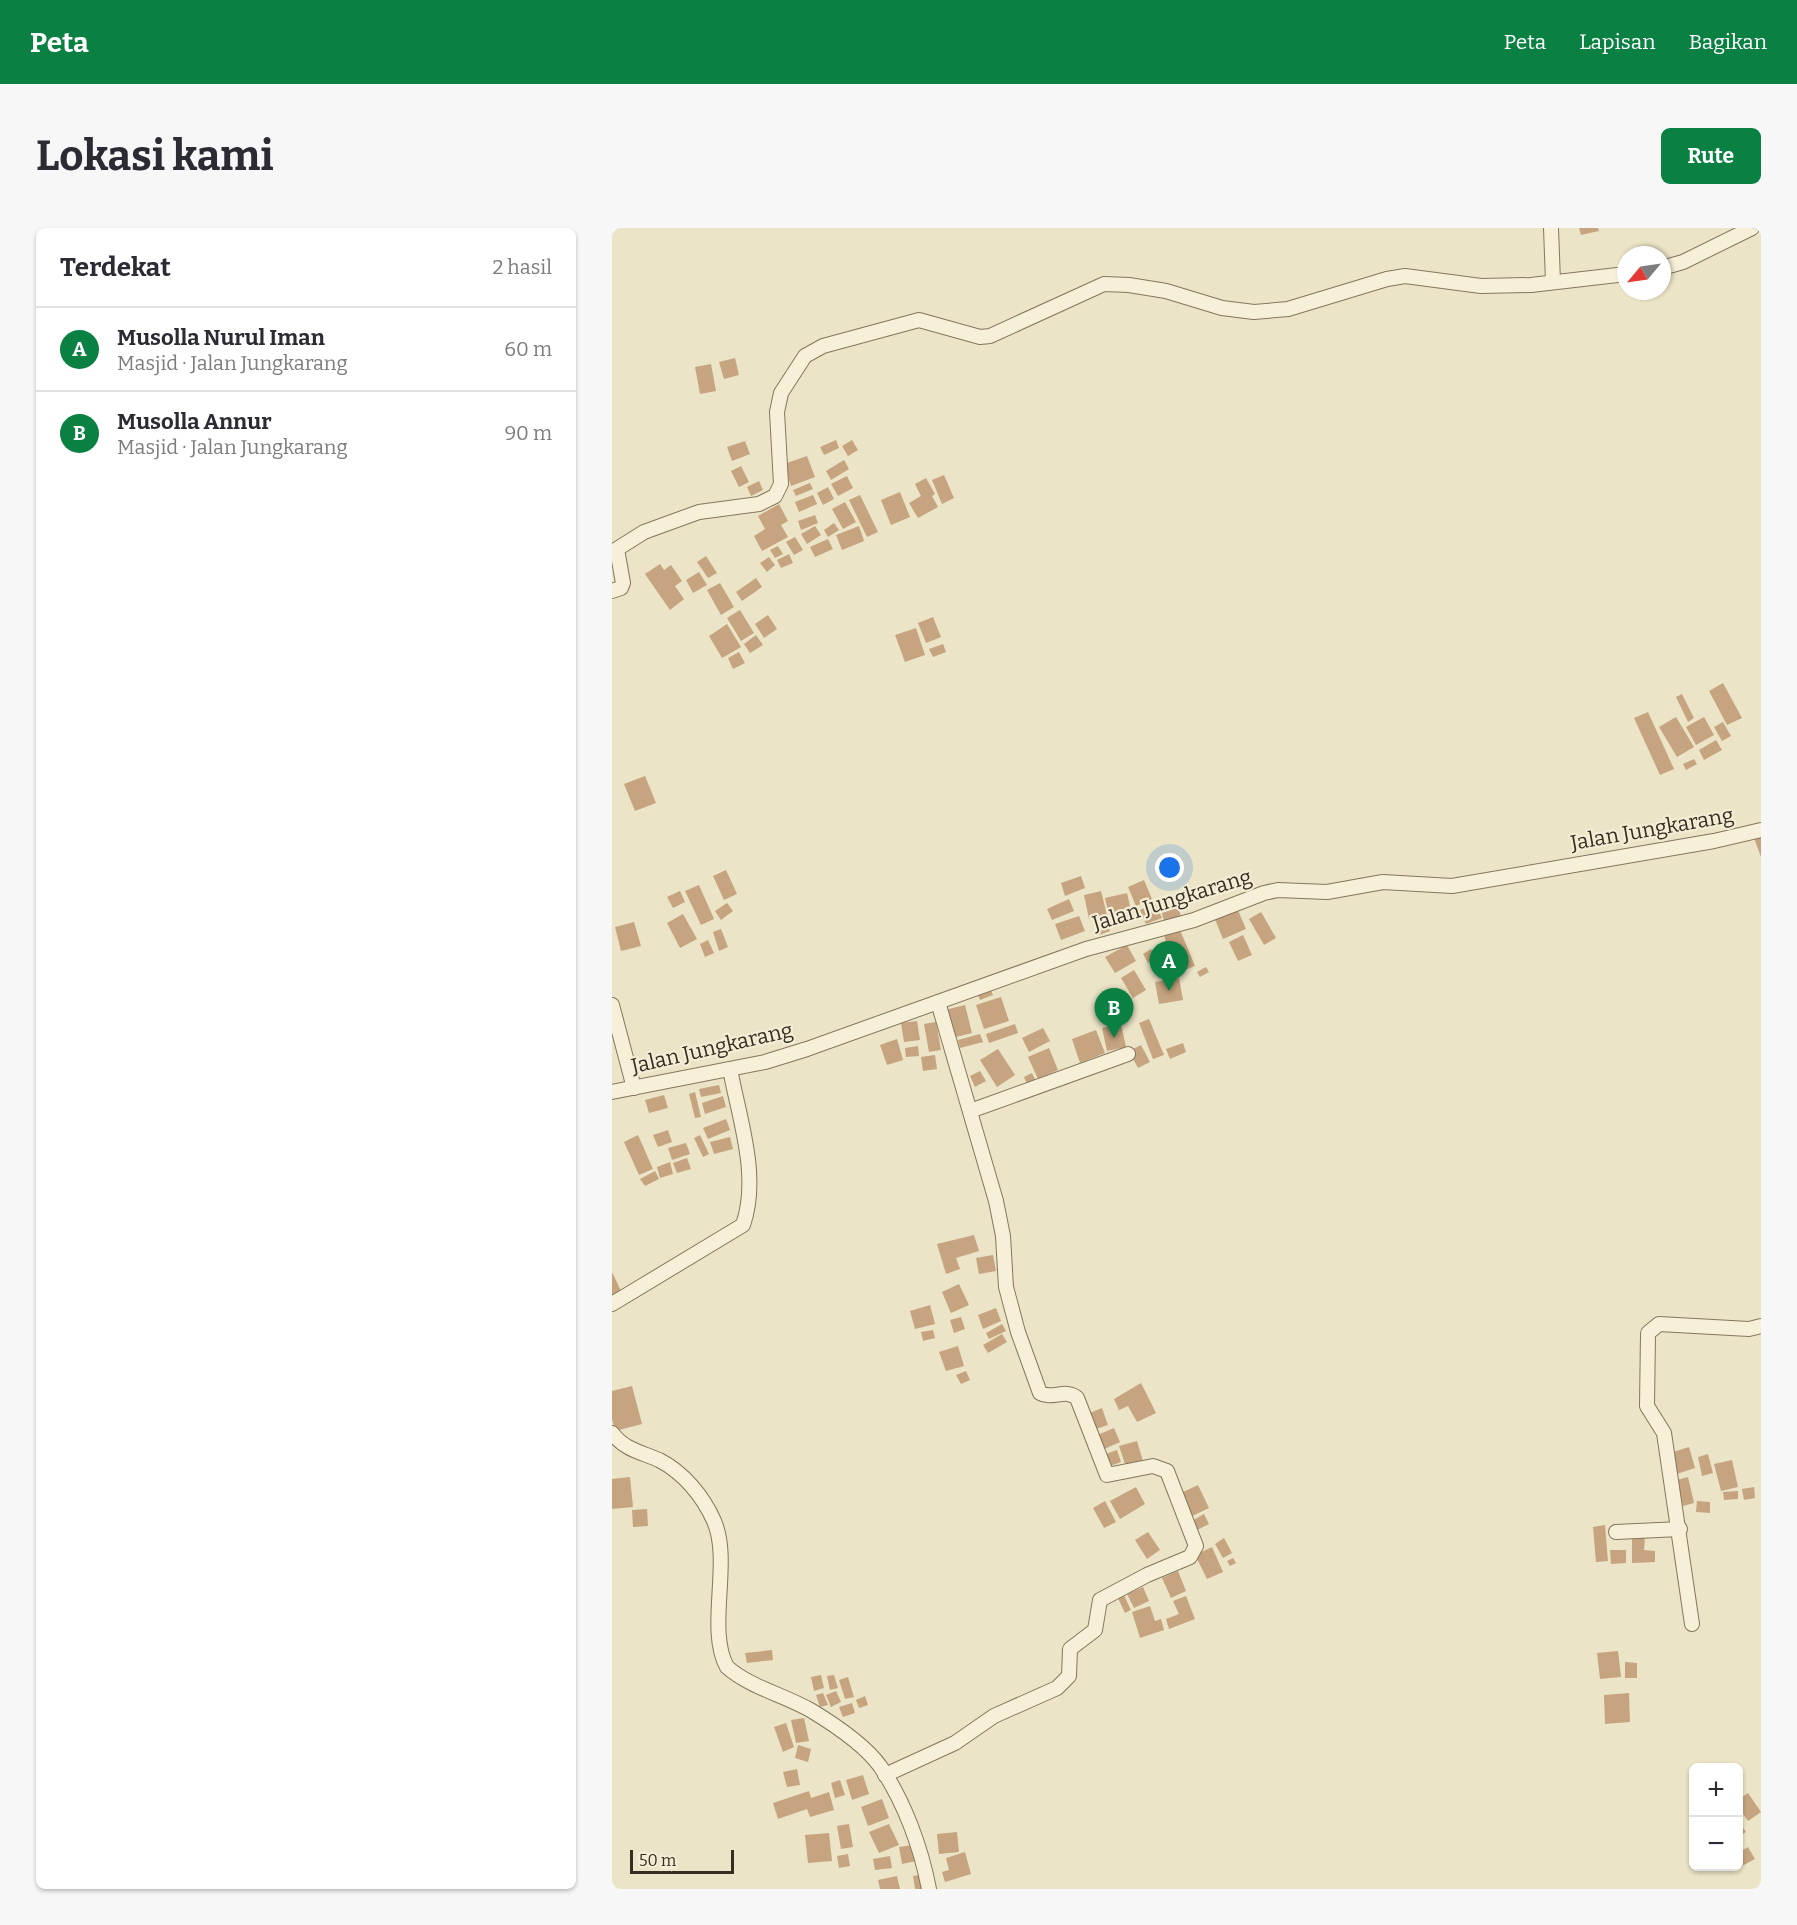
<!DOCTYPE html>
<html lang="id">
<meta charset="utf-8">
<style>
:root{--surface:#fff;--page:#f7f7f7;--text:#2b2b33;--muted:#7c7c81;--line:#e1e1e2;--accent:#0b8043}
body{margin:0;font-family:Bitter,serif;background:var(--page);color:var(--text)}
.controls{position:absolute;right:18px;bottom:18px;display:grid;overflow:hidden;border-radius:9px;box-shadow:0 2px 4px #0004}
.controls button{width:54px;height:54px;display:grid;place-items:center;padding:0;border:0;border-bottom:2px solid var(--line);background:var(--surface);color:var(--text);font:30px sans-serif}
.compass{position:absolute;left:1005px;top:18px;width:54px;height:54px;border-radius:50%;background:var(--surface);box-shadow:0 2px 4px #0004;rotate:241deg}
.scale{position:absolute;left:18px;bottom:15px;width:104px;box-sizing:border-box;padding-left:6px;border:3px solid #362d20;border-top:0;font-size:16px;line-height:21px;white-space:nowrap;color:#362d20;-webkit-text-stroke:4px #f3edd5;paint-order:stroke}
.you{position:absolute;left:558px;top:640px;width:21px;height:21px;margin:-15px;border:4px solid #fff;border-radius:50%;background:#1a73e8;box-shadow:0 0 0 9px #1a73e833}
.badge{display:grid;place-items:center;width:39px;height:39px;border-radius:50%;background:var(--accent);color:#fff;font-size:20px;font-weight:700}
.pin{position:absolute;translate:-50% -50px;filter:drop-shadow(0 2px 3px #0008)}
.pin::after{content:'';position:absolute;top:32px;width:21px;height:18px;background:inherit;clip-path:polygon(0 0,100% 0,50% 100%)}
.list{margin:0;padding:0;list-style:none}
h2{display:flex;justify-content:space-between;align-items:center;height:78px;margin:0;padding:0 24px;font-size:26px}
h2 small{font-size:20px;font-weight:400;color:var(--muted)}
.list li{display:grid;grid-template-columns:39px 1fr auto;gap:18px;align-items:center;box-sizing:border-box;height:84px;padding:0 24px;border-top:2px solid var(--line)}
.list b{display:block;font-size:22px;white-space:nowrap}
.list p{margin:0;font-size:20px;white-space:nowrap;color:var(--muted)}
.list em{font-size:20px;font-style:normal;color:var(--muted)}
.map{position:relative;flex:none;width:1149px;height:1661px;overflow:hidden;border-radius:9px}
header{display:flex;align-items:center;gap:36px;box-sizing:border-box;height:84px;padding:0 30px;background:var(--accent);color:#fff}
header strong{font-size:28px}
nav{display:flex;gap:33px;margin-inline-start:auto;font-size:21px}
.intro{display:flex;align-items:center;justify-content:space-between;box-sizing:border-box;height:144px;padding:0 36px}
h1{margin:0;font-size:42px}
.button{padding:15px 27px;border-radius:9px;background:var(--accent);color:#fff;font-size:21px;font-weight:700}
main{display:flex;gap:36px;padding:0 36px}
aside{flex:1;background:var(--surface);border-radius:9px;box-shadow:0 2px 4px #0004}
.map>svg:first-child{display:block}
.building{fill:#c6a47f}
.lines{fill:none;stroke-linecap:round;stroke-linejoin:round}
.minor-casing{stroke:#85765d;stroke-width:16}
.minor{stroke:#f6f0d9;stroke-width:14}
.labels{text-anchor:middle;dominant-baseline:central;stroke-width:4.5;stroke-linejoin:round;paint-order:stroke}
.street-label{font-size:21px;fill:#362d20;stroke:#f3edd5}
</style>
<header>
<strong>Peta</strong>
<nav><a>Peta</a><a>Lapisan</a><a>Bagikan</a></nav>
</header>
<div class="intro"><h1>Lokasi kami</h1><a class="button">Rute</a></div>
<main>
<aside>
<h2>Terdekat<small>2 hasil</small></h2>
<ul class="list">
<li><span class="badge">A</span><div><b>Musolla Nurul Iman</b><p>Masjid · Jalan Jungkarang</p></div><em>60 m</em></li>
<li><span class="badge">B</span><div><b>Musolla Annur</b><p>Masjid · Jalan Jungkarang</p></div><em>90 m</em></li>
</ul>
</aside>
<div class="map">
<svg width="1149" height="1661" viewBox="0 0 1149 1661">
<rect width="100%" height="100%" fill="#ebe4c6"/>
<g class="building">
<path d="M967 0H986L987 3 969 7Z"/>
<path d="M123 130 127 147 112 151 107 134Z"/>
<path d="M99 136 104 163 88 166 83 139Z"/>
<path d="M224 212 227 220 212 227 208 219Z"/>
<path d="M240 212 246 222 236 228 230 218Z"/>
<path d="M133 213 138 226 120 233 115 219Z"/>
<path d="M195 228 203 249 179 258 172 236Z"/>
<path d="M232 232 237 241 219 252 214 243Z"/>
<path d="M129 238 137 254 127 259 119 243Z"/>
<path d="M332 247 342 270 330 276 320 252Z"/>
<path d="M235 248 241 260 226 268 219 256Z"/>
<path d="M314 250 323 266 320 268 326 279 306 290 297 275 309 268 303 256Z"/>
<path d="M147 253 151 262 139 268 135 259Z"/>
<path d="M198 255 201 261 184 268 181 262Z"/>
<path d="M216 259 222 271 211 277 205 265Z"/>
<path d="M288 264 298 289 279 297 269 272Z"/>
<path d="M201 267 205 276 187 284 183 274Z"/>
<path d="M248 267 266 304 255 309 237 272Z"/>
<path d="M233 274 244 294 231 301 220 281Z"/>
<path d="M167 276 176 293 169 297 176 309 150 323 142 308 153 301 146 288Z"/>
<path d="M203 287 206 295 189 302 186 293Z"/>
<path d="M222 295 227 302 216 309 212 302Z"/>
<path d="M203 298 209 307 195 316 189 306Z"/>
<path d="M247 298 252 313 230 322 224 307Z"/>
<path d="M183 309 191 322 182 327 174 314Z"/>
<path d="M216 311 221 321 203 329 198 319Z"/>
<path d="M166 318 171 326 163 330 158 322Z"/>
<path d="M177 326 181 335 169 340 165 332Z"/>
<path d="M94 328 105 345 96 350 85 334Z"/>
<path d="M157 329 163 337 155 344 148 335Z"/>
<path d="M48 336 52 342 59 337 70 353 63 358 72 371 58 382 33 346Z"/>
<path d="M87 344 95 357 81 365 74 352Z"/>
<path d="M144 350 150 359 130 373 124 364Z"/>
<path d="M108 355 122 379 109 387 95 362Z"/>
<path d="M128 382 142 405 129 413 115 390Z"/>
<path d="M156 387 165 401 152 410 143 396Z"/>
<path d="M321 389 329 409 314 415 306 395Z"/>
<path d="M115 396 129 419 110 430 97 408Z"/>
<path d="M304 400 313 427 293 434 283 407Z"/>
<path d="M144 407 151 417 138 425 132 416Z"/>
<path d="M331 416 334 424 321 429 317 421Z"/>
<path d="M127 424 133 435 121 441 116 430Z"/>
<path d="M1111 455 1130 490 1115 497 1097 463Z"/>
<path d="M1070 466 1082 490 1076 494 1064 469Z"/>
<path d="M1036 484 1062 541 1048 547 1022 490Z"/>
<path d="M1064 489 1082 519 1065 529 1047 499Z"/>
<path d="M1092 489 1102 507 1084 517 1074 499Z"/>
<path d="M1111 494 1119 508 1110 513 1102 499Z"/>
<path d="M1104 512 1110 522 1092 532 1087 522Z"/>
<path d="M1082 531 1085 536 1074 542 1071 536Z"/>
<path d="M33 548 44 575 23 583 12 556Z"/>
<path d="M1149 608V629L1142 610Z"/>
<path d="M114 642 125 666 112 672 101 648Z"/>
<path d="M469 648 473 660 453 668 449 655Z"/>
<path d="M532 652 540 671 524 678 516 659Z"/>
<path d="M87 657 102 691 89 697 73 663Z"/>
<path d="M68 663 73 674 61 680 55 669Z"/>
<path d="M489 663 495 687 477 691 472 667Z"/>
<path d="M515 665 521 691 499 696 493 670Z"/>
<path d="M457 671 462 683 440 692 435 681Z"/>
<path d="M115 675 121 683 109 692 103 683Z"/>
<path d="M543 675 550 690 534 696 528 682Z"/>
<path d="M566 678 570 692 553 696 549 682Z"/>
<path d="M625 680 634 701 611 711 602 689Z"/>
<path d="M649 684 664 710 652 717 637 691Z"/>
<path d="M71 686 85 711 68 720 55 695Z"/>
<path d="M467 688 473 703 449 712 443 696Z"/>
<path d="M494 692 498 703 487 707 483 696Z"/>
<path d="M22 694 29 718 9 723 3 699Z"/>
<path d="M109 701 116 719 107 723 101 704Z"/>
<path d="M568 702 583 738 567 744 552 708Z"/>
<path d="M631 707 640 727 626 733 617 714Z"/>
<path d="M96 712 102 725 93 729 88 716Z"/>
<path d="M515 717 524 733 503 745 493 729Z"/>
<path d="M539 721 544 730 536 735 531 726Z"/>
<path d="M554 730 560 744 547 750 541 736Z"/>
<path d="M594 739 597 744 588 749 585 744Z"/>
<path d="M522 742 534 762 521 770 509 750Z"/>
<path d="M567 750 571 772 547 776 543 754Z"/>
<path d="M378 760 381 767 368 772 365 765Z"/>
<path d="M389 769 397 793 372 801 364 777Z"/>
<path d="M353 777 360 805 340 810 333 782Z"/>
<path d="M537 791 552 827 541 831 527 795Z"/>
<path d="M305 793 308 812 292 814 289 795Z"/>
<path d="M324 794 329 822 317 824 312 796Z"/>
<path d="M403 796 406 805 377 815 374 806Z"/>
<path d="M509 796 514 819 495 823 490 800Z"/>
<path d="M431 800 438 813 417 824 410 810Z"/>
<path d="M484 802 493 825 468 835 460 811Z"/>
<path d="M368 806 371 814 348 820 346 812Z"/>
<path d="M285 811 291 832 275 837 268 817Z"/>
<path d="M571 815 574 824 558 831 554 821Z"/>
<path d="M529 817 538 834 526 840 517 823Z"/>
<path d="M306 818 307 828 294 829 293 820Z"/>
<path d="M437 820 446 842 426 851 416 829Z"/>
<path d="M386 821 403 847 385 859 368 832Z"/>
<path d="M323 827 325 841 311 843 309 829Z"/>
<path d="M368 843 374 853 363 859 358 848Z"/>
<path d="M420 845 425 855 416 859 412 849Z"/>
<path d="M107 857 109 865 89 869 87 861Z"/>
<path d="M83 864 89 889 83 890 77 866Z"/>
<path d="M52 867 56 880 37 885 33 872Z"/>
<path d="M111 868 114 879 93 886 90 875Z"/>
<path d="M114 891 118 902 96 911 91 900Z"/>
<path d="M56 902 60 914 46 919 41 907Z"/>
<path d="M26 907 41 941 27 947 12 914Z"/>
<path d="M88 907 97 926 91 929 82 910Z"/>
<path d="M118 909 121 921 102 926 98 914Z"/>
<path d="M74 915 78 926 60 932 56 920Z"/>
<path d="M75 930 79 941 65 945 61 935Z"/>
<path d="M58 934 61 946 48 950 45 939Z"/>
<path d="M43 943 47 951 33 958 28 951Z"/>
<path d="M362 1007 367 1023 344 1030 348 1041 334 1046 325 1016Z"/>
<path d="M381 1027 384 1043 367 1046 364 1030Z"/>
<path d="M0 1044 11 1067 0 1072Z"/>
<path d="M347 1056 357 1077 339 1085 330 1064Z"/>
<path d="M318 1077 323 1096 303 1101 298 1083Z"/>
<path d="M384 1080 389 1093 371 1101 366 1087Z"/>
<path d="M349 1089 353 1101 342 1105 338 1092Z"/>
<path d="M390 1096 394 1103 377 1111 374 1105Z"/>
<path d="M321 1102 323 1110 311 1113 309 1104Z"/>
<path d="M390 1106 395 1114 376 1125 371 1117Z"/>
<path d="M346 1118 352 1138 334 1143 327 1124Z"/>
<path d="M354 1143 358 1152 349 1156 344 1147Z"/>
<path d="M529 1155 544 1185 525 1194 516 1178 507 1182 502 1171Z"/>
<path d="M20 1158 30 1196 3 1203 0 1191V1163Z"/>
<path d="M490 1180 496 1197 481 1202 475 1186Z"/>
<path d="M502 1200 508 1214 490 1222 483 1208Z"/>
<path d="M525 1213 531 1233 514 1239 507 1218Z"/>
<path d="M1077 1219 1083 1240 1065 1246 1058 1225Z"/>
<path d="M505 1222 509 1234 495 1239 491 1227Z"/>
<path d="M1096 1226 1101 1245 1090 1248 1086 1229Z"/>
<path d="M1120 1232 1126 1259 1109 1263 1102 1236Z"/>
<path d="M18 1249 21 1279 0 1281V1251Z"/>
<path d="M1076 1249 1082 1275 1071 1278 1065 1252Z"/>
<path d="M586 1257 597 1280 578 1289 567 1266Z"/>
<path d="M524 1259 533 1276 508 1291 498 1273Z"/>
<path d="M1142 1259 1143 1270 1132 1272 1130 1261Z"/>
<path d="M1126 1263V1271L1112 1272 1111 1264Z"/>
<path d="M493 1273 504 1294 492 1300 481 1280Z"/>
<path d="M1085 1273 1098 1274V1285L1084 1284Z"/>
<path d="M35 1281 36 1298 21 1299 20 1282Z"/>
<path d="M592 1286 597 1296 585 1302 580 1293Z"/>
<path d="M993 1297 996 1333 984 1334 981 1299Z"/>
<path d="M536 1304 548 1322 535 1331 523 1312Z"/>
<path d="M1020 1307 1033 1308 1032 1322 1043 1323V1334L1020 1335Z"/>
<path d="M612 1310 620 1325 611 1330 603 1316Z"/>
<path d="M600 1319 611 1344 595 1351 583 1327Z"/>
<path d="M998 1322H1014V1335L999 1336Z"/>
<path d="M621 1330 624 1335 618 1338 615 1333Z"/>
<path d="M566 1343 574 1363 559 1370 550 1350Z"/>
<path d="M531 1359 537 1373 522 1380 515 1366Z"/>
<path d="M511 1365 519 1382 513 1385 505 1368Z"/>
<path d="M574 1368 583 1391 557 1401 554 1391 567 1386 561 1373Z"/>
<path d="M538 1378 543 1393 549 1391 552 1402 528 1410 520 1384Z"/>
<path d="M160 1422 161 1432 135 1435 133 1425Z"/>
<path d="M1006 1423 1009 1449 988 1451 985 1425Z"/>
<path d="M1013 1434 1025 1435V1450H1013Z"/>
<path d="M209 1447 212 1460 202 1463 199 1449Z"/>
<path d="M222 1447 226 1460 218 1462 215 1448Z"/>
<path d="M236 1449 242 1469 233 1471 227 1452Z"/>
<path d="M224 1463 229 1474 219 1479 214 1467Z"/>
<path d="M211 1465 216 1477 208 1479 204 1467Z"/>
<path d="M1017 1465 1018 1494 993 1496 992 1467Z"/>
<path d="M253 1468 256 1477 247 1480 244 1472Z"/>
<path d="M240 1475 243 1485 231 1489 227 1479Z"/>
<path d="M192 1490 197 1513 184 1515 179 1492Z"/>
<path d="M174 1495 182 1519 171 1524 162 1499Z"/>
<path d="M186 1517 199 1521 196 1534 183 1530Z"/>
<path d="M185 1541 188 1557 175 1559 171 1544Z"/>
<path d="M251 1547 257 1566 240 1572 234 1552Z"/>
<path d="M228 1552 233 1567 223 1570 219 1555Z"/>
<path d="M197 1563 199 1570 217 1564 222 1582 198 1589 195 1581 166 1591 161 1575Z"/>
<path d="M1136 1565 1149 1584 1136 1593 1126 1579V1572Z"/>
<path d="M270 1571 277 1590 256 1598 249 1579Z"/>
<path d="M1126 1593 1134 1604 1126 1609Z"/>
<path d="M237 1596 241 1619 229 1621 225 1598Z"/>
<path d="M277 1596 287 1617 267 1625 257 1604Z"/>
<path d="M345 1604 347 1624 327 1626 325 1606Z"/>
<path d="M217 1605 220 1633 196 1635 193 1607Z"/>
<path d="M301 1617 304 1633 290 1636 287 1619Z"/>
<path d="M1136 1619 1143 1631 1128 1639 1126 1625Z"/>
<path d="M353 1624 359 1646 333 1654 330 1644 337 1642 334 1630Z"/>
<path d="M236 1626 238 1638 227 1640 225 1628Z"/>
<path d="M278 1628 280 1640 263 1642 261 1631Z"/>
<path d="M314 1646 317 1661H303L301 1648Z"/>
<path d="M285 1648 288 1661H268L266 1652Z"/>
</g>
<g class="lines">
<defs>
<g id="minor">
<path d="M939 0 941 54"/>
<path d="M1050 40 1071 34 1140 0"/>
<path d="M0 363 9 360 11 355 5 321 32 304 87 284 147 276 163 268 169 256 165 184 169 165 193 128 211 118 307 92 368 109 378 108 492 56 517 57 554 63 610 80 642 84 676 81 775 51 793 48 869 58 919 57 1014 46"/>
<path d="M0 777 22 860"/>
<path d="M0 864 153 834 195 821 474 721 582 692 652 665 666 662 715 664 771 654 840 658 1102 613 1149 602"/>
<path d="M358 883 516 826"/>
<path d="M0 1076 131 997C148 948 127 890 118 841"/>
<path d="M0 1205C13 1222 29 1224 47 1232 71 1244 91 1268 102 1293 120 1334 94 1401 115 1439 139 1460 173 1467 200 1483 223 1497 252 1516 268 1538 292 1573 309 1619 317 1661"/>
<path d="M1004 1304 1068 1301"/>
<path d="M1080 1396 1052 1205 1035 1178 1036 1105 1047 1096 1137 1101 1149 1098"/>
<path d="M273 1547 343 1515 382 1488 445 1460 457 1448 458 1421 483 1402 488 1372 535 1347 578 1329 584 1318 555 1243 541 1238 495 1247 465 1170C454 1160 440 1172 428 1165L406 1104 394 1059 391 1008 384 973 326 774"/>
</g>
</defs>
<use href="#minor" class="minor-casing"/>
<use href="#minor" class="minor"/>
</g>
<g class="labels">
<g class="street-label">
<text transform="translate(1040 601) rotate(-10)">Jalan Jungkarang</text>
<text transform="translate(560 672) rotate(-17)">Jalan Jungkarang</text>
<text transform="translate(100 820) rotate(-13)">Jalan Jungkarang</text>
</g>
</g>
</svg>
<div class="controls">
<button>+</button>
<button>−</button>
</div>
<svg class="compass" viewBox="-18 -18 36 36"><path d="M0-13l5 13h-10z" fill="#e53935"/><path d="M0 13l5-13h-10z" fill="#7c7c81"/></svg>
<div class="scale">50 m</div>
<div class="you"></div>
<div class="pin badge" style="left:557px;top:763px">A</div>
<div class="pin badge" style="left:502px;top:810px">B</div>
</div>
</main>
